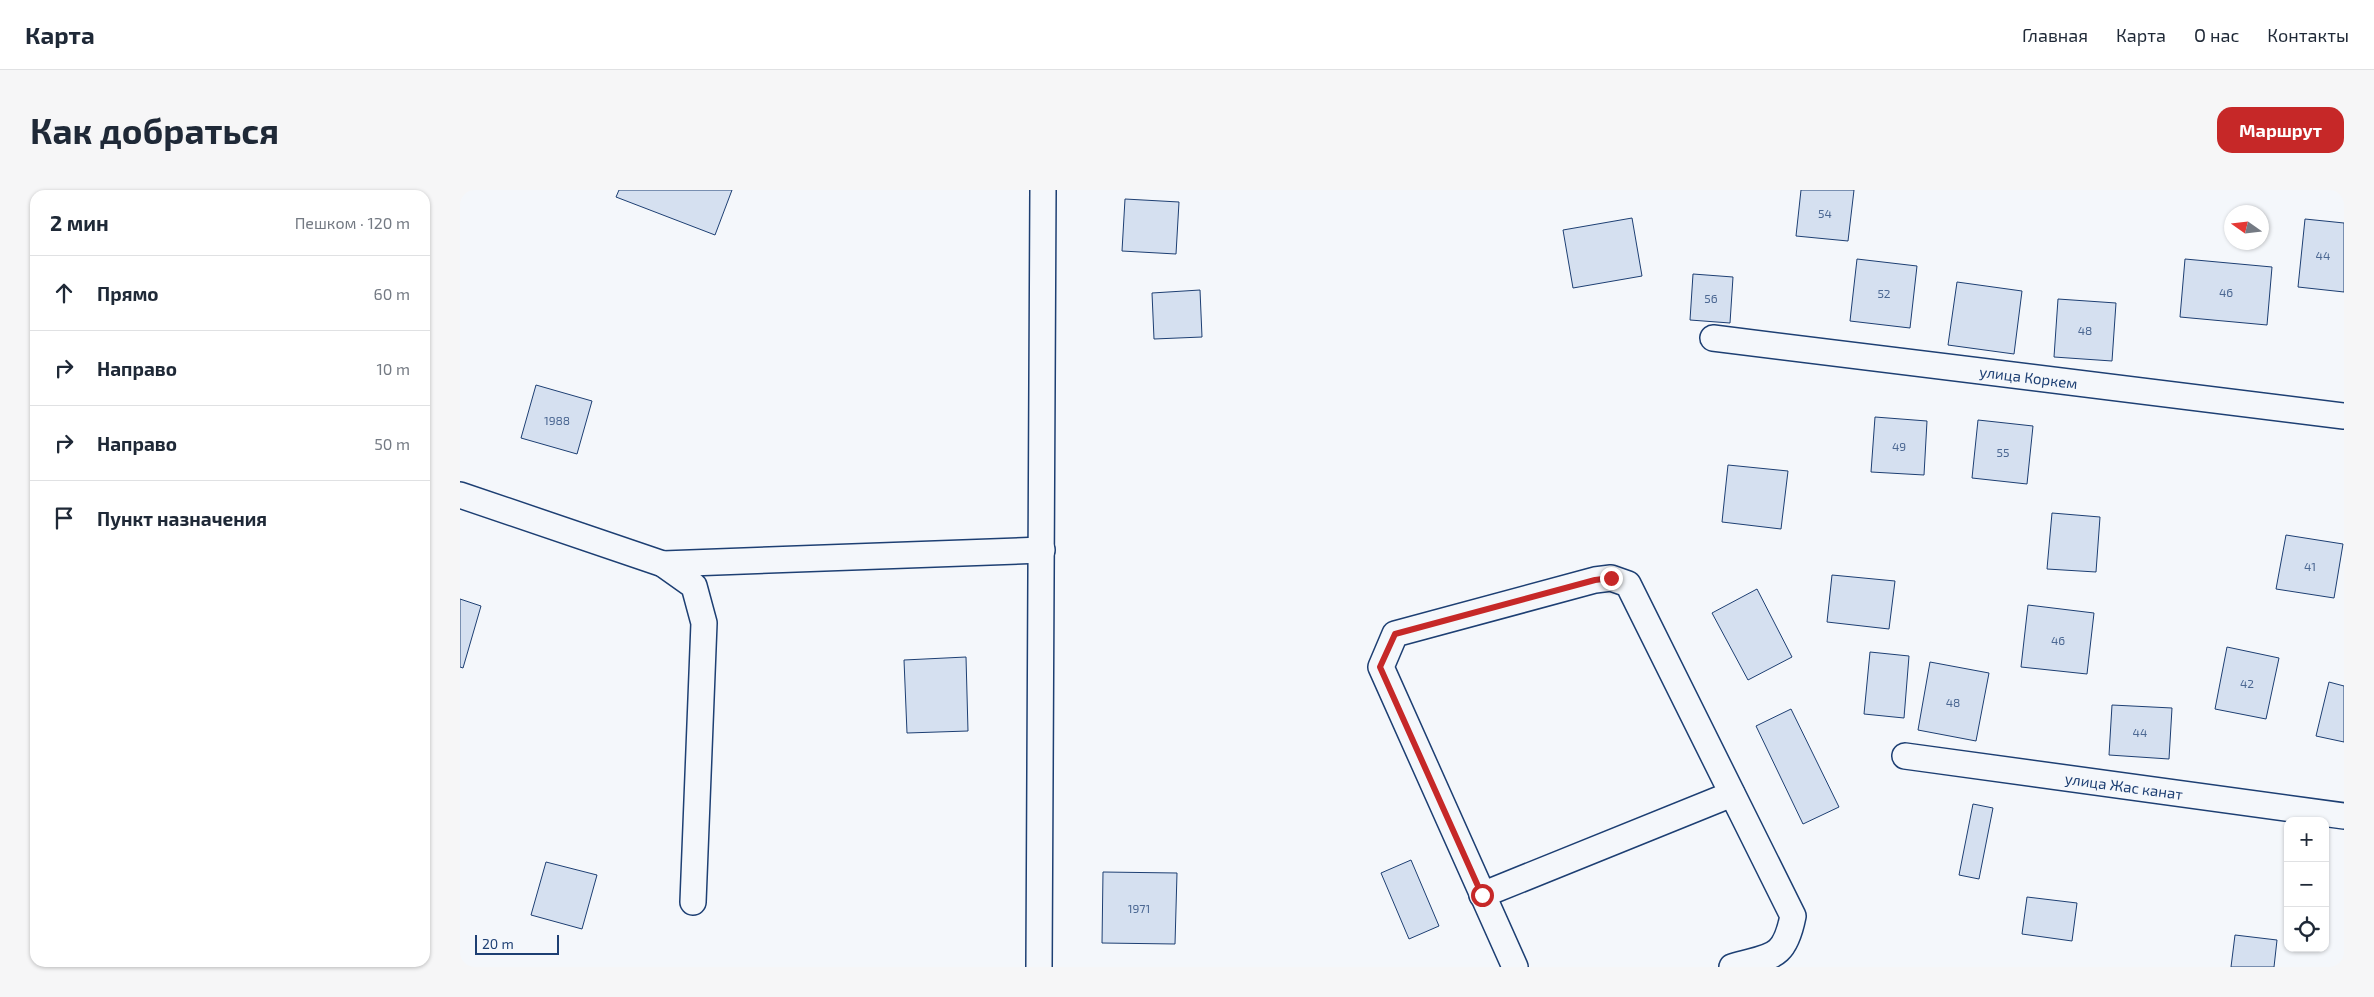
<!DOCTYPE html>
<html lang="ru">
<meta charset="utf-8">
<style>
:root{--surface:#fff;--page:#f6f6f7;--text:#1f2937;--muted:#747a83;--line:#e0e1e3;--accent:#c62828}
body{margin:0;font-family:"Exo 2",sans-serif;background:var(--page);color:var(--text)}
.controls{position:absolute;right:15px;bottom:15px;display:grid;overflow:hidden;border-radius:10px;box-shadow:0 1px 4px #0004}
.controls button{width:45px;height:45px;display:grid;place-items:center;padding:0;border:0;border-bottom:1px solid var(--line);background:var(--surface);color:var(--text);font:25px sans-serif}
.compass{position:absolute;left:1764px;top:15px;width:45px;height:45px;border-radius:50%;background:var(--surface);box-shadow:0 1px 4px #0004;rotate:284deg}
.scale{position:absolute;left:15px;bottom:12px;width:84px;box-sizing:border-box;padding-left:5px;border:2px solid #1d3f73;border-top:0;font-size:14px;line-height:18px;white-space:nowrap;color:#1d3f73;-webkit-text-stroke:4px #f4f7fb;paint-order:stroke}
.stop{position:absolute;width:15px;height:15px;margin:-11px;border:4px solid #c62828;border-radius:50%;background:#fff}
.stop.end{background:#c62828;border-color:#fff;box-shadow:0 1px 5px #0008}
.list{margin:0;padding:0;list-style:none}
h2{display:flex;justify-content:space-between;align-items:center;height:65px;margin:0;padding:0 20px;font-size:21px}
h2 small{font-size:16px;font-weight:400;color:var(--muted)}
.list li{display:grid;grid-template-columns:32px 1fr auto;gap:15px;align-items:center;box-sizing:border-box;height:75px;padding:0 20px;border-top:1px solid var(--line)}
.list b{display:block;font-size:19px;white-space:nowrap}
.list em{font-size:16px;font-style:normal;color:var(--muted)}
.icon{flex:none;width:28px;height:28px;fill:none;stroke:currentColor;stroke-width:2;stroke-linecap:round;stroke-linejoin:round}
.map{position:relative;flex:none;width:1884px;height:777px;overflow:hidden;border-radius:15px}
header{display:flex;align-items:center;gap:30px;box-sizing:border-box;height:70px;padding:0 25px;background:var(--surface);border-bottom:1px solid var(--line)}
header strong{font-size:24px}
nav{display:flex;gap:28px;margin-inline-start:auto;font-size:18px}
.intro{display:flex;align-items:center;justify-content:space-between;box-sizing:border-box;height:120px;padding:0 30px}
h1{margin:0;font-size:35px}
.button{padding:12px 22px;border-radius:15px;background:var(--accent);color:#fff;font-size:18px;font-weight:700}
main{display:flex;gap:30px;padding:0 30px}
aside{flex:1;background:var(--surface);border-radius:15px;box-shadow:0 1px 4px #0004}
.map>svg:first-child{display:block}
.building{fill:#d5e0f0;stroke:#1d3f73}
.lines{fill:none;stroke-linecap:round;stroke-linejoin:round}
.minor-casing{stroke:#1d3f73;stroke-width:28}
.minor{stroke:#f4f7fb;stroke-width:25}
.route{stroke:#c62828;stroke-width:6}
.labels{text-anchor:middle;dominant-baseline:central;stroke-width:4;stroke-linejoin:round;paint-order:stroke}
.number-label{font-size:12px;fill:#4b6792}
.street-label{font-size:15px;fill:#1d3f73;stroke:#f4f7fb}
</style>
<header>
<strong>Карта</strong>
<nav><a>Главная</a><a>Карта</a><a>О нас</a><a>Контакты</a></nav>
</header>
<div class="intro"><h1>Как добраться</h1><a class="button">Маршрут</a></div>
<main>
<aside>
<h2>2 мин<small>Пешком · 120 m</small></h2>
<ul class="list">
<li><svg class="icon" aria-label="ahead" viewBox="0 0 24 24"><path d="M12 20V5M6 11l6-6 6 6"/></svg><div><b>Прямо</b></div><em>60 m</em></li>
<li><svg class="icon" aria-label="right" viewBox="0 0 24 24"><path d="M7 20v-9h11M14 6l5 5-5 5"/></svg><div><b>Направо</b></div><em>10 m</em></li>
<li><svg class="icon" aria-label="right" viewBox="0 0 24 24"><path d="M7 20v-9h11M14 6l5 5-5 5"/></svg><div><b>Направо</b></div><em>50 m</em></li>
<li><svg class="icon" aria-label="arrive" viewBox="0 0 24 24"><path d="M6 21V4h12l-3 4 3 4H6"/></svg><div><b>Пункт назначения</b></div></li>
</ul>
</aside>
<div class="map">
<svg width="1884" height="777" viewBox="0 0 1884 777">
<rect width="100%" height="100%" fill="#f4f7fb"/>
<g class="building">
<path d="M159 0H272L255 45 156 7Z"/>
<path d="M1341 0H1394L1388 51 1336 46Z"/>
<path d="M665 9 719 12 716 64 662 61Z"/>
<path d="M1172 28 1182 86 1113 98 1103 40Z"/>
<path d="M1845 29 1884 33V102L1838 97Z"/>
<path d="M1397 69 1457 76 1450 138 1390 131Z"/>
<path d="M1725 69 1812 77 1807 135 1720 127Z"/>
<path d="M1233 84 1273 87 1270 133 1230 130Z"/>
<path d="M1497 92 1562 101 1554 164 1488 155Z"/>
<path d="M740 100 742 147 694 149 692 103Z"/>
<path d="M1598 109 1656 113 1652 171 1594 167Z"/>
<path d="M76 195 132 211 117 264 61 248Z"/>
<path d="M1415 227 1467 231 1464 285 1411 282Z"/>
<path d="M1518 230 1573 236 1567 294 1512 288Z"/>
<path d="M1268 275 1328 281 1321 339 1262 332Z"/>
<path d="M1592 323 1640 327 1636 382 1587 379Z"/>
<path d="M1826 345 1883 354 1874 408 1816 399Z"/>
<path d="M1372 385 1435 391 1429 439 1367 432Z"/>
<path d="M1297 399 1332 467 1288 490 1252 423Z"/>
<path d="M0 409 21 416 3 478 0 477Z"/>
<path d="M1568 415 1634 423 1627 484 1561 477Z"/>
<path d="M1767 457 1819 468 1806 529 1755 519Z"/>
<path d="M1410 462 1449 466 1444 528 1404 524Z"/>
<path d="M506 467 508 541 447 543 444 470Z"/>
<path d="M1470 472 1529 483 1516 551 1458 540Z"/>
<path d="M1869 492 1884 496V552L1856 546Z"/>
<path d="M1652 515 1712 518 1709 569 1649 565Z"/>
<path d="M1331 519 1379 617 1343 634 1296 536Z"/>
<path d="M1513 614 1533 618 1519 689 1499 685Z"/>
<path d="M951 670 979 736 949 749 921 683Z"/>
<path d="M86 672 137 685 122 739 71 725Z"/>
<path d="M643 682 717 683 715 754 642 753Z"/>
<path d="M1567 707 1617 713 1612 751 1562 744Z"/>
<path d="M1775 745 1817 750 1814 777H1771Z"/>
</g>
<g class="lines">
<defs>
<g id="minor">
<path id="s1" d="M1253 148 1884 226"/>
<path d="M0 305 203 374 234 396 244 433 233 712"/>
<path d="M203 374 582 360"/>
<path id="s2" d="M1445 566 1884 626"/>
<path d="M1022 705 1272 604"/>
<path d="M579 777 583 0"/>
<path d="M1055 777 921 477 935 444 1135 390 1151 388 1168 394 1333 726C1324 771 1311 765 1272 777"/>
</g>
</defs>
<use href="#minor" class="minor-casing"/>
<use href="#minor" class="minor"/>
</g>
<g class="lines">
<path class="route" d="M1022 705 920 477 935 444 1135 390 1151 388"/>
</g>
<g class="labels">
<g class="number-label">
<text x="1365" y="23">54</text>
<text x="1863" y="65">44</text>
<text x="1766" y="102">46</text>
<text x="1424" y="103">52</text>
<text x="1251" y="108">56</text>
<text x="1625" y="140">48</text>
<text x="97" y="230">1988</text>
<text x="1439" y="256">49</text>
<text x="1543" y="262">55</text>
<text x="1850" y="376">41</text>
<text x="1598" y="450">46</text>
<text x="1787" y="493">42</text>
<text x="1493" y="512">48</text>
<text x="1680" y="542">44</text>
<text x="679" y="718">1971</text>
</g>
<g class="street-label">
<text stroke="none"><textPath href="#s1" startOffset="318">улица Коркем</textPath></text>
<text stroke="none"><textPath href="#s2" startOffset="221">улица Жас канат</textPath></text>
</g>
</g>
</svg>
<div class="controls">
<button>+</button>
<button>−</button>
<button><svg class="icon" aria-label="locate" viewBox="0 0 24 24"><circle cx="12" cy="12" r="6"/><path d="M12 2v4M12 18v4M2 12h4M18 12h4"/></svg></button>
</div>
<svg class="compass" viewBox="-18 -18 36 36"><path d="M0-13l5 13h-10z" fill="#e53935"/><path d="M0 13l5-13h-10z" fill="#747a83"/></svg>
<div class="scale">20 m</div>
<div class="stop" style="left:1022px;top:705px"></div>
<div class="stop end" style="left:1151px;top:388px"></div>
</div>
</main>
